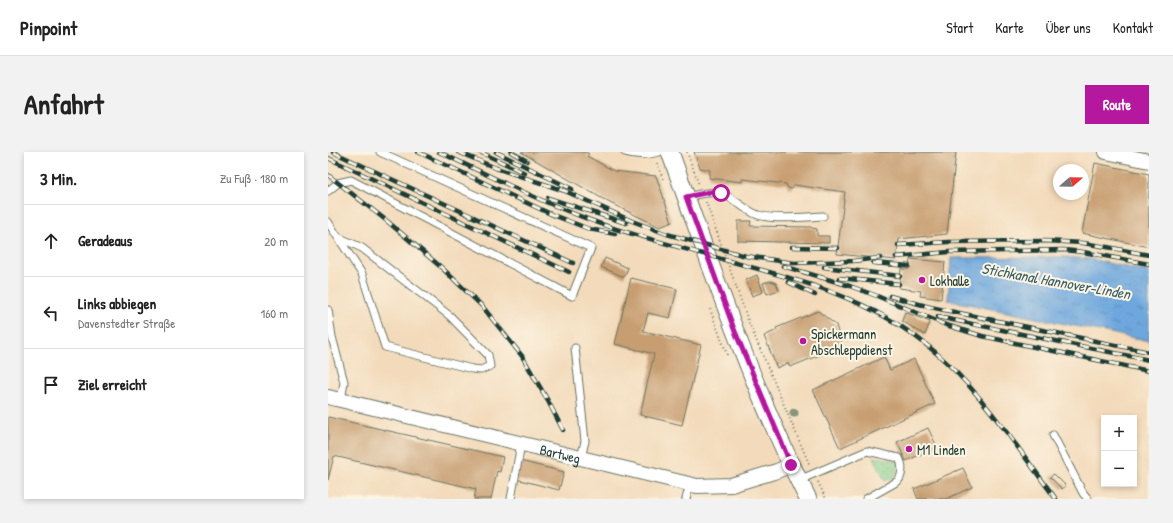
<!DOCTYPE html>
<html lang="de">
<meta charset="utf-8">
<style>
:root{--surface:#fff;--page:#f2f2f2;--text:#222;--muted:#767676;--line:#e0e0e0;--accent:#b5179e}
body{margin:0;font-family:"Patrick Hand",sans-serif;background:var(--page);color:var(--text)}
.controls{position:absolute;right:12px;bottom:12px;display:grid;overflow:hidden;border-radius:0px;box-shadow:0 2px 6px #0003}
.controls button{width:36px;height:36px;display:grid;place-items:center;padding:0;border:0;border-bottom:1px solid var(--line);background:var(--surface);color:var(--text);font:20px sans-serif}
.compass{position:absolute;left:725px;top:12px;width:36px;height:36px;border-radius:50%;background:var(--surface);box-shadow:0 2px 6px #0003;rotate:70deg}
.stop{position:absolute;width:12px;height:12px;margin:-9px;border:3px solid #b5179e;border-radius:50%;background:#fff}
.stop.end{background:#b5179e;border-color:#fff;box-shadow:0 1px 4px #0008}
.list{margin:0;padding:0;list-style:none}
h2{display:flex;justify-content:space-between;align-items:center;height:52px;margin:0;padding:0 16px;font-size:17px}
h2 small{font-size:13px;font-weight:400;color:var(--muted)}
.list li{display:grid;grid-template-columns:26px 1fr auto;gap:12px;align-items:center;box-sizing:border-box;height:72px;padding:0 16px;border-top:1px solid var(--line)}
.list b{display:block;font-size:15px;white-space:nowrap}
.list p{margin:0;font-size:13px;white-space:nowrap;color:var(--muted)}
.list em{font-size:13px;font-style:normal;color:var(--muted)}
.icon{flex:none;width:22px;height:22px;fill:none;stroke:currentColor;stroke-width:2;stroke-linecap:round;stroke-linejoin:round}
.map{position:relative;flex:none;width:821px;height:347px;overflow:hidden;border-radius:0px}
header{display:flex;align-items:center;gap:24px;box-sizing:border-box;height:56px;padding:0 20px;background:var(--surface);border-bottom:1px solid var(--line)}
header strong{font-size:19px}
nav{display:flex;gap:22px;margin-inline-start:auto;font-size:14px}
.intro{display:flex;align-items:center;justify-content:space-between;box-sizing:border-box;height:96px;padding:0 24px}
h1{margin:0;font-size:28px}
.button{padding:10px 18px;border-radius:0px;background:var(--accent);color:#fff;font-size:14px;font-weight:700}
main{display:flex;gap:24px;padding:0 24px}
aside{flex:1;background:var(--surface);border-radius:0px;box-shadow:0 2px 6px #0003}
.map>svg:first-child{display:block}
.green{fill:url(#green-dots);stroke:#508660}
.water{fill:url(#water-ripples);stroke:#467288}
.building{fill:#c79e71}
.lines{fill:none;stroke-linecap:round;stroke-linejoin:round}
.service-casing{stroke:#697463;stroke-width:9}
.minor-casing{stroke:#697463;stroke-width:16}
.tertiary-casing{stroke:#697463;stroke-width:19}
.path{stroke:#697463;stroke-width:2;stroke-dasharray:1 3;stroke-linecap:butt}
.service{stroke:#fff;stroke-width:7}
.minor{stroke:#fff;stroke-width:14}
.tertiary{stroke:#fff;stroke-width:17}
.rail-casing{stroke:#1f3d34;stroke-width:4.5}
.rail{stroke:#fcf5e5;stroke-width:3;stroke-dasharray:9;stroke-linecap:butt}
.tree{fill:#89947a}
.route{stroke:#b5179e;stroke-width:5}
.poi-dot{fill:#b5179e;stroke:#fcf5e5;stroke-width:1.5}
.labels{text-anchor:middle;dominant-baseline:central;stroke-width:4;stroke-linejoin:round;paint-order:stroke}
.poi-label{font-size:14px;fill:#1f3d34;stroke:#fcf5e5;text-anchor:start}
.street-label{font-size:14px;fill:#1f3d34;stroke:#fcf5e5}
.water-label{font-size:15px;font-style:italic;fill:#375d67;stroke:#fcf5e5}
</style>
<header>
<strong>Pinpoint</strong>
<nav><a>Start</a><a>Karte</a><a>Über uns</a><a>Kontakt</a></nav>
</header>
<div class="intro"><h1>Anfahrt</h1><a class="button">Route</a></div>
<main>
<aside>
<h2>3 Min.<small>Zu Fuß · 180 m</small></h2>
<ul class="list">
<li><svg class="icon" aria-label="ahead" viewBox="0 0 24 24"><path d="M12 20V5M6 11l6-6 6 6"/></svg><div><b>Geradeaus</b></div><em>20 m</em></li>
<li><svg class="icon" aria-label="left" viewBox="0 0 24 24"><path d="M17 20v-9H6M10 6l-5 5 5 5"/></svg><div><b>Links abbiegen</b><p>Davenstedter Straße</p></div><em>160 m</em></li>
<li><svg class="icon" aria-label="arrive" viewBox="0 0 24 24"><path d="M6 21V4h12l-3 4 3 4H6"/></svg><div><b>Ziel erreicht</b></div></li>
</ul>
</aside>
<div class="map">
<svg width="821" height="347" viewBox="0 0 821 347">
<defs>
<pattern id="green-dots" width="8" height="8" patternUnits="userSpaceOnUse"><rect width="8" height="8" fill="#82ce8b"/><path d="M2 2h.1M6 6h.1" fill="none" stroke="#6aa872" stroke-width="1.8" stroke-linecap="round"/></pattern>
<pattern id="water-ripples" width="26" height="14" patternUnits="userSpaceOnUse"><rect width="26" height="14" fill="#6ea7dd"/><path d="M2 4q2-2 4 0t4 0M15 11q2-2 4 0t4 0" fill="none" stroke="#5a89b4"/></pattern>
</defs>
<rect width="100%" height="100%" fill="#fcf5e5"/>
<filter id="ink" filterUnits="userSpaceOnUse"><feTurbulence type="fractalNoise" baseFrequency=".025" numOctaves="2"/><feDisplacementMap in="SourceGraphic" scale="8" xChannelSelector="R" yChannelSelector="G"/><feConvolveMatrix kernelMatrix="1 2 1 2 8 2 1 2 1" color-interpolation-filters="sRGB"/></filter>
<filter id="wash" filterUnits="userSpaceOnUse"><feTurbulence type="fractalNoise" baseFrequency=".012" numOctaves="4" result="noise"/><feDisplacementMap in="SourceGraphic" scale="16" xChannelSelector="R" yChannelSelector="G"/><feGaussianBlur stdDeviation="0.9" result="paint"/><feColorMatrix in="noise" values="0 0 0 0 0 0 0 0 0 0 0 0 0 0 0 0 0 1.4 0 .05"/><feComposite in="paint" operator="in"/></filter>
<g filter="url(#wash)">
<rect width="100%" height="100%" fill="#f3daba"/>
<path class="green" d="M546 305 570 309 571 312 566 325 557 329Z"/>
<path class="water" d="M737 105 762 107 821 120V189L620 148 623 106Z"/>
<g id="blocks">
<g class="building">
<path d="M193 0H258L261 2 259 4 286 19 328 24 344 70 332 75 282 51Z"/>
<path d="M366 0H628L619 82 571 87 568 108 509 102 517 40 466 33 464 37 460 36 458 32 414 27V30L381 26 382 18 372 16Z"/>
<path d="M767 11 821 22V95L754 81Z"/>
<path d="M410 69H423L422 74 483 75 484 76 489 77V84H501V91L410 89Z"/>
<path d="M277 106 300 116 296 125 273 115Z"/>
<path d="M582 107 617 110 613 147 592 144 593 139 571 136 573 117H581Z"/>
<path d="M429 123 435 140 424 144 418 128Z"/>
<path d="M303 126 349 137 342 166 320 161 315 179 373 193 354 273 312 263 326 202 287 192Z"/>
<path d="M443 129 448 131 451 138 439 142 435 131Z"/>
<path d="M490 159 508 173 514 194 462 215 460 211 449 216 436 184 449 178 448 176Z"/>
<path d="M577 160 602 170 597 183 574 169Z"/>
<path d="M556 205 562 218 586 207 607 252 512 296 485 238Z"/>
<path d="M0 265 175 305 172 320 169 319 163 347H146L148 337 6 304 0 328Z"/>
<path d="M600 276 609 295 578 309 569 290Z"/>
<path d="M192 309 236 320 231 338 188 327Z"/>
<path d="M635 316 644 335 618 347H590L586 337Z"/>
<path d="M726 322 738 334 734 337 722 325Z"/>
</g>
</g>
</g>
<g filter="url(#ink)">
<use href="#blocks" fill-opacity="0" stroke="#697463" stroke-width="1"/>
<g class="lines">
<defs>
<g id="service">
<path d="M297 0C309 4 320 3 331 0"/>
<path d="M0 39 10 31 23 28 244 144 263 96 52 0"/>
<path d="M358 45C369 43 381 39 392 41 404 44 416 58 430 63 449 68 475 65 495 64"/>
<path d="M0 70 34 122 57 195 144 217 153 218 162 214 160 203 122 164 34 96 10 85"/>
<path d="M0 158 4 185 16 230 13 249"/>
<path d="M247 196 257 289 253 306"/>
<path d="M725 283 755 341 760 347"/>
<path d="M471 328 539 299 571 306C575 313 575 322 570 329L538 347"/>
<path d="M183 347 193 292"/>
<path d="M358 347 362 332"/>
</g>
<g id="minor">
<path d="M778 0 821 9"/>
<path id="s1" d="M0 245 369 334 403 333 449 319 463 313"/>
</g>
<path id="tertiary" d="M342 0C384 117 424 236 480 347"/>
</defs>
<use href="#service" class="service-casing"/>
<use href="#minor" class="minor-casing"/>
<use href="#tertiary" class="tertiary-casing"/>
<g class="path">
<path d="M359 0 371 33"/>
<path d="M329 11 335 27"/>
<path d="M378 50 421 171 482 314"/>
<path d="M382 157 400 205"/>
<path d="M490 330 498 347"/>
</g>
<use href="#service" class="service"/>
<use href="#minor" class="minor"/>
<use href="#tertiary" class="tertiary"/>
<defs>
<g id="rail">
<path d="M5 0 245 111"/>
<path d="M90 0 225 63 261 77 287 82"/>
<path d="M111 0C169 27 226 57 288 77 326 88 363 99 401 109 482 131 556 150 618 210 660 250 693 301 728 347"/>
<path d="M130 0 168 16 237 39 304 69 339 82 418 104 466 111 525 109 552 106"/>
<path d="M152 0 197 21"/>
<path d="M168 0 244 37"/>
<path d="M183 0 199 9"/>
<path d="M0 6 241 120"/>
<path d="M0 23 59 69 114 116 154 154 194 204 220 249 235 278"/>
<path d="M220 46 298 71"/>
<path d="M570 93 620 90 717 89 755 91 779 95 821 103"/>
<path d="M464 95 510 96"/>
<path d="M568 105 621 100 736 98 755 100 821 112"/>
<path d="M545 111 581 114"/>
<path d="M455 114 519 133 549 144 618 173 654 184 821 219"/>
<path d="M496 115 572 124"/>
<path d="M511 126 571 132"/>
<path d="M460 130 487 143"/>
<path d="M562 144 602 155 821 200"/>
<path d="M610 165 821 208"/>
</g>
</defs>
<use href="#rail" class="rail-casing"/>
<use href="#rail" class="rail"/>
</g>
<circle class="tree" cx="466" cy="261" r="4.5"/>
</g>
<g class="lines" filter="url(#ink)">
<path class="route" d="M393 41 382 40 358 45 406 177 463 313"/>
</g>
<g class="poi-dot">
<circle cx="594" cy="128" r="4"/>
<circle cx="475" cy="189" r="4"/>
<circle cx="581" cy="297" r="4"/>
</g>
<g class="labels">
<g class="poi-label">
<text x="602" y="128">Lokhalle</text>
<text x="483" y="181">Spickermann<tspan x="483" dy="16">Abschleppdienst</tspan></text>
<text x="589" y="297">M1 Linden</text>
</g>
<g class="street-label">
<text stroke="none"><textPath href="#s1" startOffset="239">Bartweg</textPath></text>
</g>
<g class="water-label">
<text transform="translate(728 129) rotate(10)">Stichkanal Hannover-Linden</text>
</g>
</g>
</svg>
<div class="controls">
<button>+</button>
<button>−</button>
</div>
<svg class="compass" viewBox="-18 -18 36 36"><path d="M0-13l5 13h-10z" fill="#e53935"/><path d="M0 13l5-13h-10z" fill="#767676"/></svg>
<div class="stop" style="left:393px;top:41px"></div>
<div class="stop end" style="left:463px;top:313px"></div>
</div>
</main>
